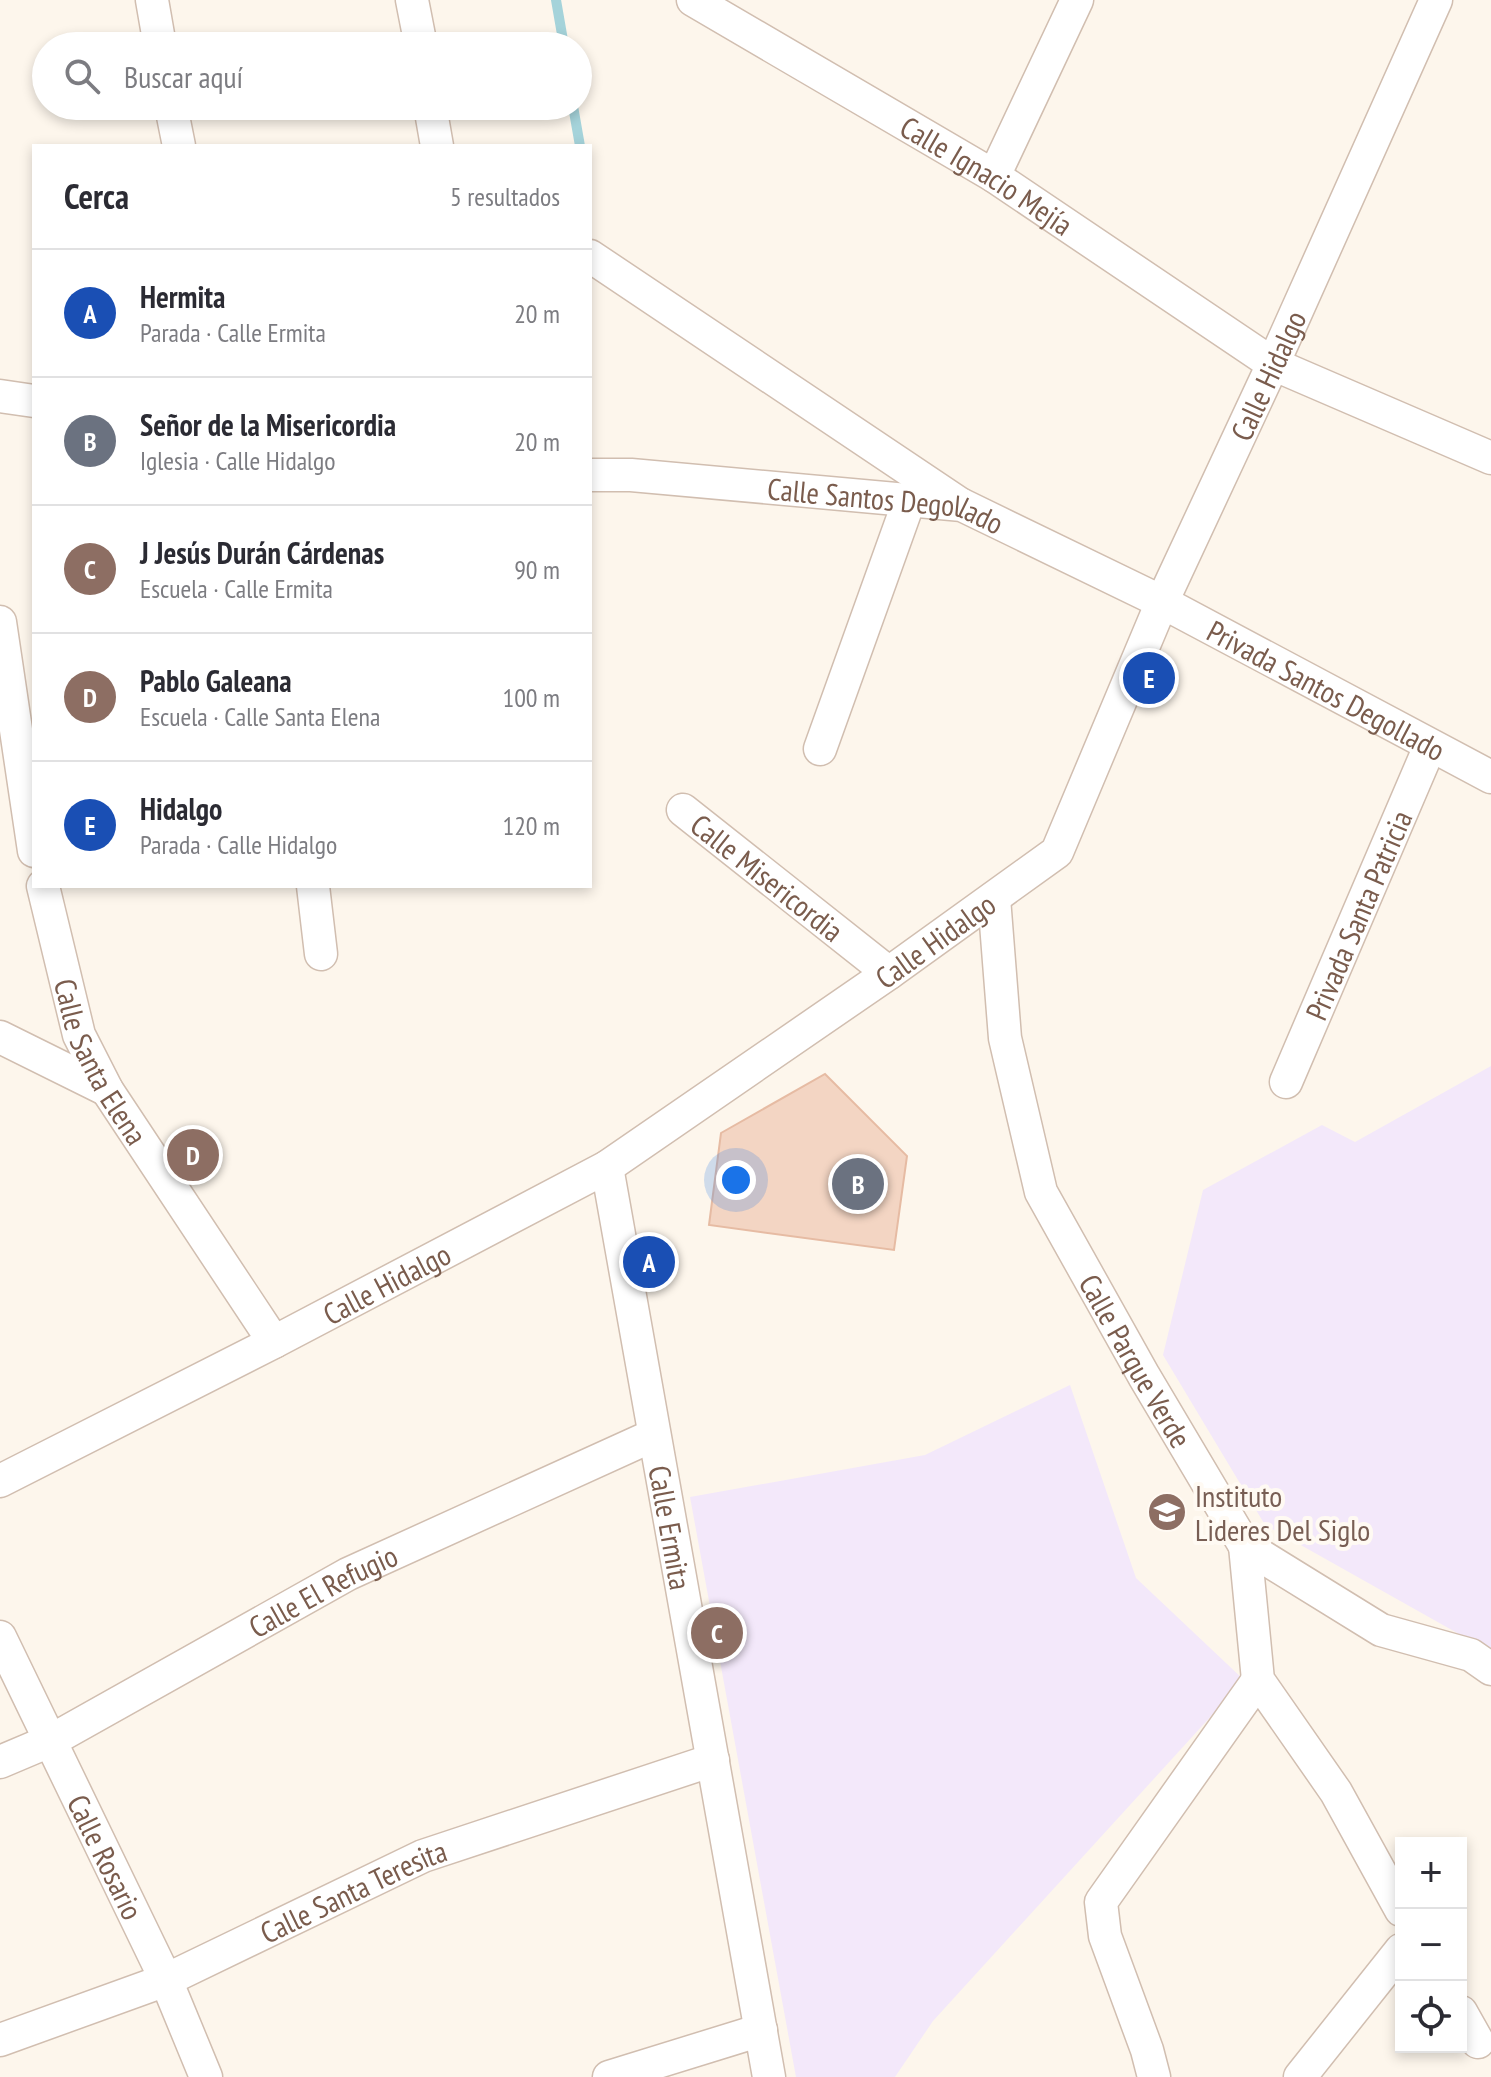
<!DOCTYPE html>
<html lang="es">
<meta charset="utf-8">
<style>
:root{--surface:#fff;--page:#f2f2f3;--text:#2b2b33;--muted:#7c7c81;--line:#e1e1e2;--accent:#1a73e8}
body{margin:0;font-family:"PT Sans Narrow",sans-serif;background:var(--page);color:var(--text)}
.controls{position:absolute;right:24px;bottom:24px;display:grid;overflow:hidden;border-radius:0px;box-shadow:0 4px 12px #0003}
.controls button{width:72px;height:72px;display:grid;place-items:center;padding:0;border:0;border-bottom:2px solid var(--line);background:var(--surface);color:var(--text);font:40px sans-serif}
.you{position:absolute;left:736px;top:1180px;width:28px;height:28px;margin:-20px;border:6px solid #fff;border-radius:50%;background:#1a73e8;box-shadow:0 0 0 12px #1a73e833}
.badge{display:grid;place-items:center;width:52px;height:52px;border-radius:50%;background:var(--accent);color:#fff;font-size:26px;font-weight:700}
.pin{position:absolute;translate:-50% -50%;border:4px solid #fff;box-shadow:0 2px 8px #0006}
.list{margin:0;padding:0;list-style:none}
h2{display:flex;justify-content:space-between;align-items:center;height:104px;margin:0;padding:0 32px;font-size:34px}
h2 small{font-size:26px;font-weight:400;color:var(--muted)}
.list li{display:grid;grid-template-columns:52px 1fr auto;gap:24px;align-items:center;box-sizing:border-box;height:128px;padding:0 32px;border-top:2px solid var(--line)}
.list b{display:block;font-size:30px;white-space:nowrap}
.list p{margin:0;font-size:26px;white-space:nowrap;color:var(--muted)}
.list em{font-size:26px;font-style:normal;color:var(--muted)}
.icon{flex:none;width:44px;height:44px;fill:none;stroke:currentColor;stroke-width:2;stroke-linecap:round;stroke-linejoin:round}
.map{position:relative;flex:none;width:1491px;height:2077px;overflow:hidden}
.search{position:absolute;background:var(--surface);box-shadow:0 4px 12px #0003;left:32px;top:32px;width:560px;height:88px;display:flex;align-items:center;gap:20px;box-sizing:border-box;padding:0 28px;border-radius:44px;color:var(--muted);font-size:30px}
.panel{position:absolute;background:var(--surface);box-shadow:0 4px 12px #0003;left:32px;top:144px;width:560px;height:744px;border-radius:0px}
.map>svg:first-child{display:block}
.education{fill:#f3e8fa}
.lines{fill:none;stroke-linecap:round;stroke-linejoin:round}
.stream{stroke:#a5d3da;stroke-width:10}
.building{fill:#f3d5c3;stroke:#e6bba3;stroke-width:2}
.minor-casing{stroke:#d1beb0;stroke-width:35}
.minor{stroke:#fff;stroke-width:32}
.labels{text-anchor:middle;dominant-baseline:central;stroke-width:8;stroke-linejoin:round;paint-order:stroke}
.street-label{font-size:30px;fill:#7a5c4d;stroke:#fffaf3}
.education-label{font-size:30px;fill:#785e54;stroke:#fffaf3;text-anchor:start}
</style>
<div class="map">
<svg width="1491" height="2077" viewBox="0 0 1491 2077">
<rect width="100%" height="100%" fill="#fdf6ec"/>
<g class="education">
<path d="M1491 1066V1652L1265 1525 1163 1355 1203 1190 1322 1125 1355 1142Z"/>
<path d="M1070 1385 1136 1578 1244 1680 933 2021 895 2077H796L690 1497 925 1455Z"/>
</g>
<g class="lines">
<g class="stream">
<path d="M556 0 564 46"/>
<path d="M573 106 580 146"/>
</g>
</g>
<path class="building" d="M825 1074 907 1156 894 1250 709 1225 721 1133Z"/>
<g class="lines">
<defs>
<g id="minor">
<path d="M152 0 160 46"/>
<path d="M412 0 421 46"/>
<path id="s1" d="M693 0 994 176 1273 364 1491 458"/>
<path d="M171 106 179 146"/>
<path d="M430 106 437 146"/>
<path d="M994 176 1077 0"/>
<path d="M590 256 960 504"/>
<path d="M0 396 34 401"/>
<path id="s2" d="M590 475H631L962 505 1162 602 1491 777"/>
<path d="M0 622 34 851"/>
<path d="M820 749 909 501"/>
<path id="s3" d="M683 810 889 973"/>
<path id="s4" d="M43 886 79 1035 107 1090 274 1342"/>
<path d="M313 886 321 954"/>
<path id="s5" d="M994 898 1005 1038 1041 1192 1144 1376 1245 1546 1381 1630 1471 1655 1491 1669"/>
<path d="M0 1037 107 1090"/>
<path id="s6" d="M1286 1082 1430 746"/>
<path id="s7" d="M607 1167 769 2077"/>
<path id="s8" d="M0 1481 274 1342 607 1167 889 973 1057 852 1162 602 1273 364 1436 0"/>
<path d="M1245 1546 1258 1680 1336 1792 1401 1910"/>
<path id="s9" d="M0 1637 166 1980 206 2077"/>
<path id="s10" d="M0 1762 52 1740 348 1574 654 1435"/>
<path d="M1461 2012 1478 2042"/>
<path id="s11" d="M0 2040 166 1980 423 1856 713 1760"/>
<path d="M609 2077 761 2030"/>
<path d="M1154 2077 1147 2050 1105 1936 1101 1902 1258 1680"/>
<path d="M1300 2077 1401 1950"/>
</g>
</defs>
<use href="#minor" class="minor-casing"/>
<use href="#minor" class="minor"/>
</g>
<defs>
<symbol id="university-disc" viewBox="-11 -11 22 22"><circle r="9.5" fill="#8d6e63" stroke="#fffaf3"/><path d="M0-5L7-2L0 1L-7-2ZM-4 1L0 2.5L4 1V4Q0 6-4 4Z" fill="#fff"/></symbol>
</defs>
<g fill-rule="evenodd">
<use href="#university-disc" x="1145" y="1490" width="44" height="44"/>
</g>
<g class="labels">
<g class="street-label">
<text stroke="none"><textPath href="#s1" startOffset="342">Calle Ignacio Mejía</textPath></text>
<text stroke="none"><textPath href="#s8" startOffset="1754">Calle Hidalgo</textPath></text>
<text stroke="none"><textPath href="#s2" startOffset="298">Calle Santos Degollado</textPath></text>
<text stroke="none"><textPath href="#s2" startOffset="782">Privada Santos Degollado</textPath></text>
<text stroke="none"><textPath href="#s3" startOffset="108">Calle Misericordia</textPath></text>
<text stroke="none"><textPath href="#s6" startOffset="182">Privada Santa Patricia</textPath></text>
<text stroke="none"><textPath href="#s8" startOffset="1082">Calle Hidalgo</textPath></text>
<text stroke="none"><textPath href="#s4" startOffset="186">Calle Santa Elena</textPath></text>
<text stroke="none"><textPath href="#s8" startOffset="434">Calle Hidalgo</textPath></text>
<text stroke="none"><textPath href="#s5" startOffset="492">Calle Parque Verde</textPath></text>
<text stroke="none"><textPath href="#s7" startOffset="366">Calle Ermita</textPath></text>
<text stroke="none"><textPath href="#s10" startOffset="366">Calle El Refugio</textPath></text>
<text stroke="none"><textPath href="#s9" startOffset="244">Calle Rosario</textPath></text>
<text stroke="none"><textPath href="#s11" startOffset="384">Calle Santa Teresita</textPath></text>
</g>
<g class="education-label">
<text x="1195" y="1495">Instituto<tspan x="1195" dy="34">Lideres Del Siglo</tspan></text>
</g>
</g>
</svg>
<div class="controls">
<button>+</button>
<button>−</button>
<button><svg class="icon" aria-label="locate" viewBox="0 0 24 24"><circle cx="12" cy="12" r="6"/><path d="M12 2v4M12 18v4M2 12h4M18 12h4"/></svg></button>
</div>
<div class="you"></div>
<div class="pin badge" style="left:649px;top:1262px;background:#1a4fb4">A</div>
<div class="pin badge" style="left:858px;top:1184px;background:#6b7280">B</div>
<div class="pin badge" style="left:717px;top:1633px;background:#8d6e63">C</div>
<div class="pin badge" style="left:193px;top:1155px;background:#8d6e63">D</div>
<div class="pin badge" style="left:1149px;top:678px;background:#1a4fb4">E</div>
<div class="search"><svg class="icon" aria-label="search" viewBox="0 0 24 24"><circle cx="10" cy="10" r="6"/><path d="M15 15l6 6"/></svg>Buscar aquí</div>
<section class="panel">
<h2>Cerca<small>5 resultados</small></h2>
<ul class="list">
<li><span class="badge" style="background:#1a4fb4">A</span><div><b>Hermita</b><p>Parada · Calle Ermita</p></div><em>20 m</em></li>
<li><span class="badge" style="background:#6b7280">B</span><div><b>Señor de la Misericordia</b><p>Iglesia · Calle Hidalgo</p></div><em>20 m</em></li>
<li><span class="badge" style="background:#8d6e63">C</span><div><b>J Jesús Durán Cárdenas</b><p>Escuela · Calle Ermita</p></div><em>90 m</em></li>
<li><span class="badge" style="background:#8d6e63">D</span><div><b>Pablo Galeana</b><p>Escuela · Calle Santa Elena</p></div><em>100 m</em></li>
<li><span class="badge" style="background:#1a4fb4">E</span><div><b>Hidalgo</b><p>Parada · Calle Hidalgo</p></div><em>120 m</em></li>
</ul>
</section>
</div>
